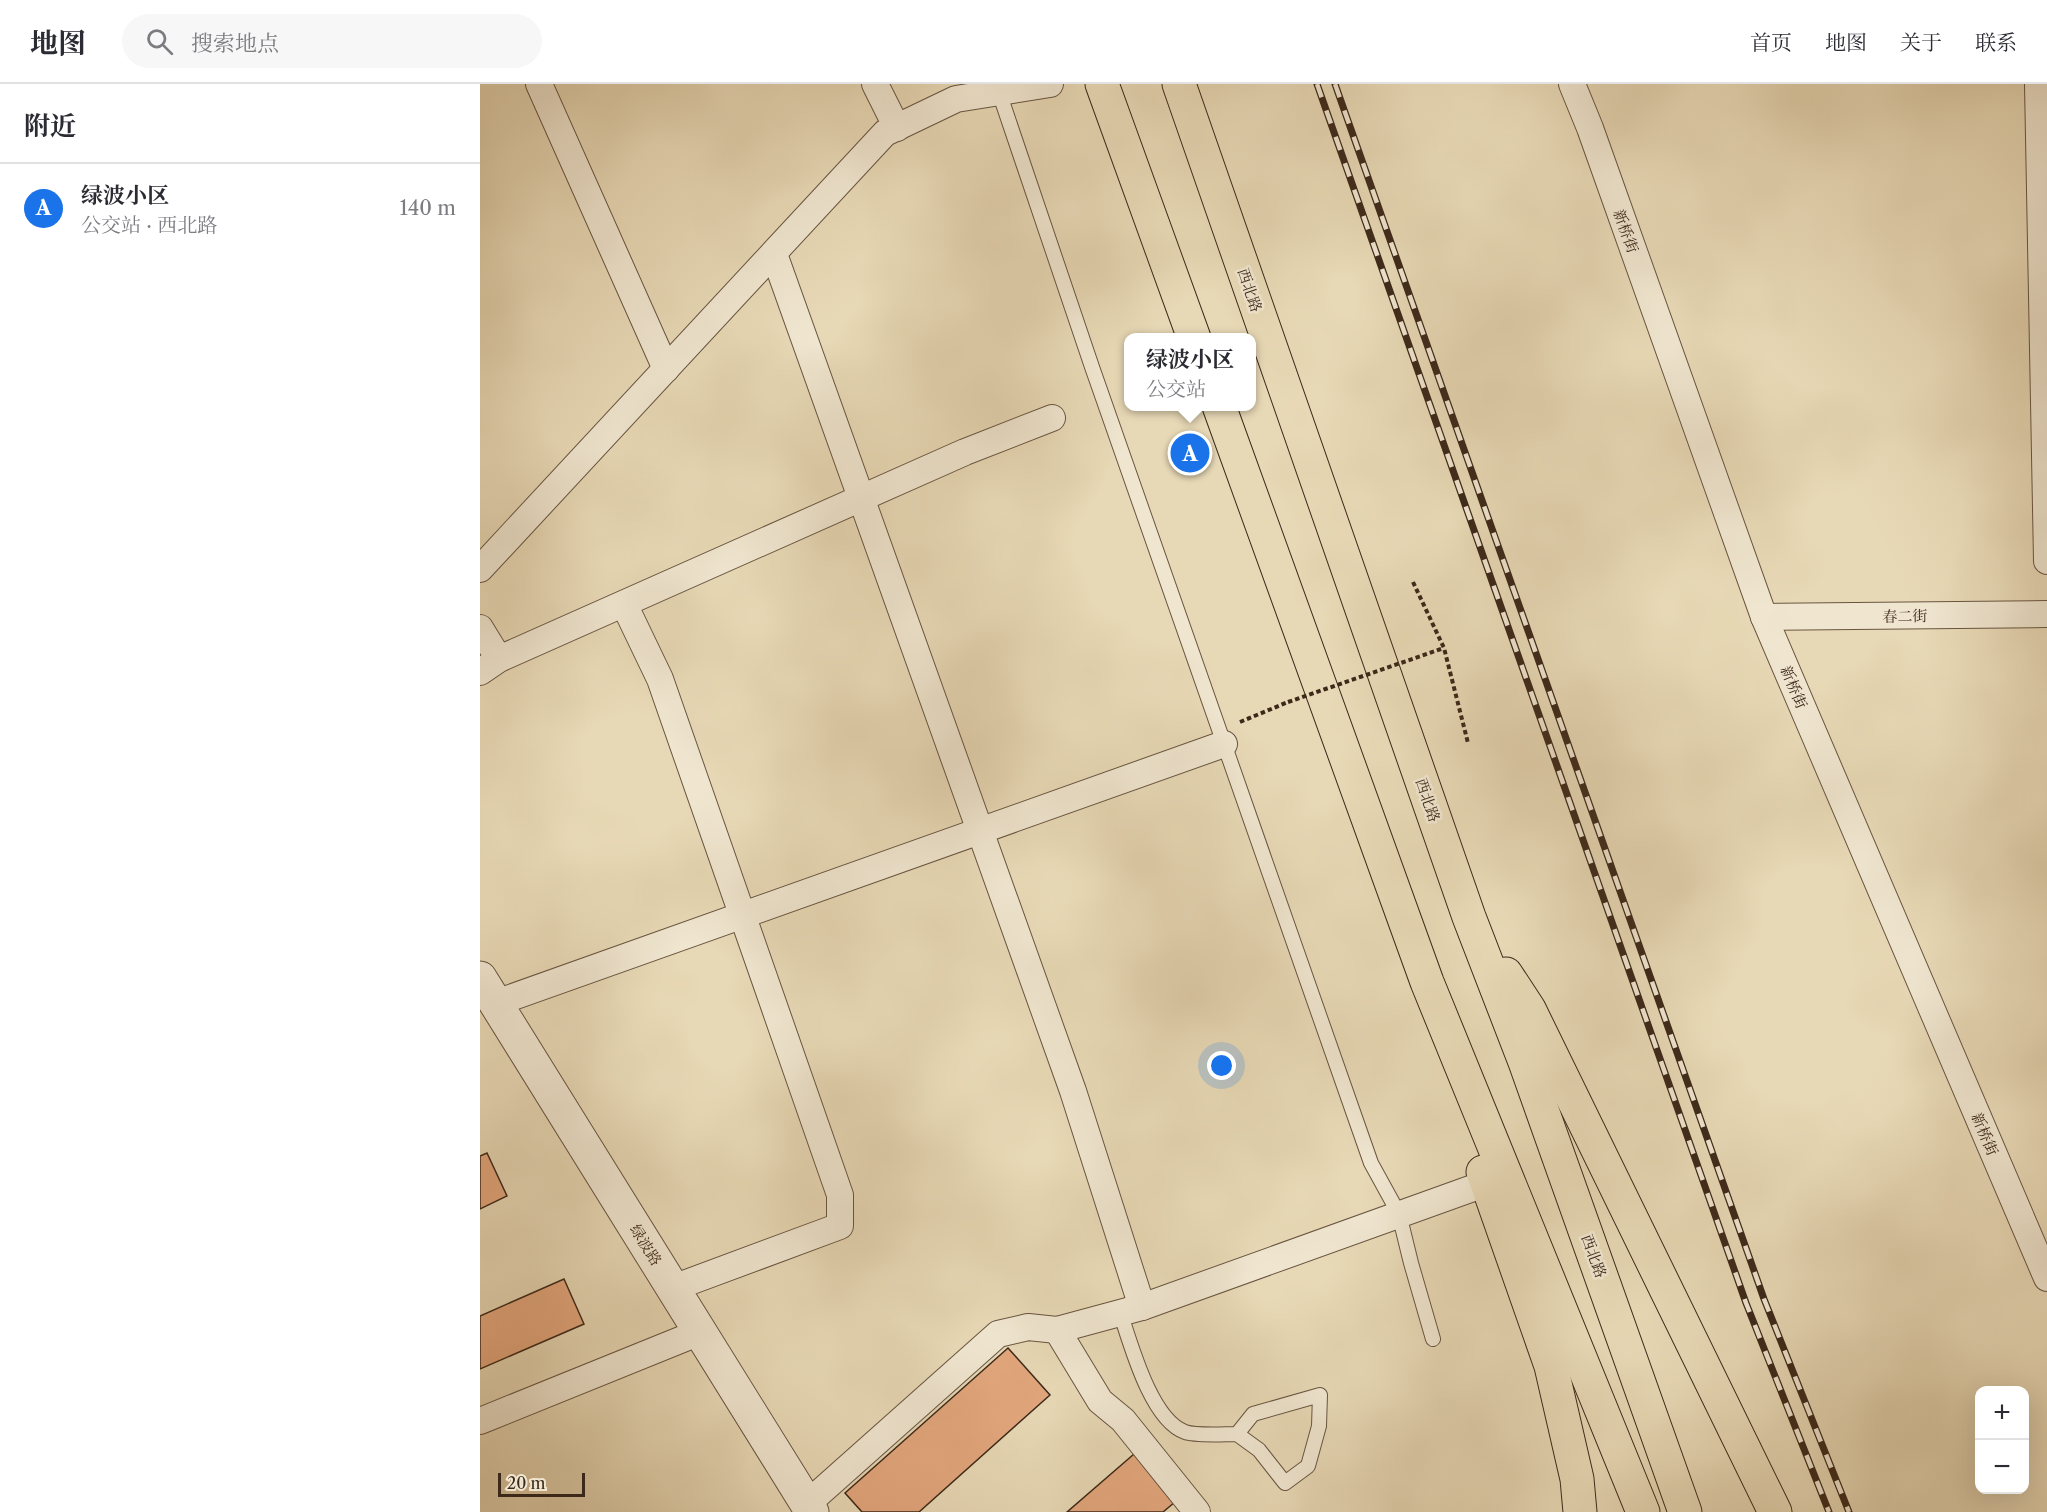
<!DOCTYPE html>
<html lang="zh">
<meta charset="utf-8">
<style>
:root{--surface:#fff;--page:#f7f7f7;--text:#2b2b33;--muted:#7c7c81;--line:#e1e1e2;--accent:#1a73e8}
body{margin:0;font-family:"Libre Caslon Text","Noto Serif SC",serif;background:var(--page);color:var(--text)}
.controls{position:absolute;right:18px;bottom:18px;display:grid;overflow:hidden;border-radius:12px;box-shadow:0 6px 24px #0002}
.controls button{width:54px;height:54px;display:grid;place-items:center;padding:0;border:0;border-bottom:2px solid var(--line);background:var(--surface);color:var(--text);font:30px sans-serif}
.scale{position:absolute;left:18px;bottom:15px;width:87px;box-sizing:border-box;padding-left:6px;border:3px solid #3d291a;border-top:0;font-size:16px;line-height:21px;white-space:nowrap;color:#3d291a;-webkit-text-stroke:4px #f0e6d0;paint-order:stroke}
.you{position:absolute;left:742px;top:982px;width:21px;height:21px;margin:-15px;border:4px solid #fff;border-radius:50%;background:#1a73e8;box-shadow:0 0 0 9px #1a73e833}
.badge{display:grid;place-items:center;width:39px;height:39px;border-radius:50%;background:var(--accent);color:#fff;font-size:20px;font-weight:700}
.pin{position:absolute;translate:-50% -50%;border:3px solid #fff;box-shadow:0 2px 6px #0006}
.popup{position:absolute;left:644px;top:249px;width:132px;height:78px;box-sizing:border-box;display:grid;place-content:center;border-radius:12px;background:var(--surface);filter:drop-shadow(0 2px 4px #0005);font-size:20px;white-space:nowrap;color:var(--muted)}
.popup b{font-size:22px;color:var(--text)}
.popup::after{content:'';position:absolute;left:50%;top:100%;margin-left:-12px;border:12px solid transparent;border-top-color:var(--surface)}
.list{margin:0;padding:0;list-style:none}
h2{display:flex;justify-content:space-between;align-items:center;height:78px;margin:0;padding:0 24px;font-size:26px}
h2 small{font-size:20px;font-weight:400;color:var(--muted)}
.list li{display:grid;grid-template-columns:39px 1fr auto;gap:18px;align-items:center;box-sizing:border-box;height:90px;padding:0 24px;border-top:2px solid var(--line)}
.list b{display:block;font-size:22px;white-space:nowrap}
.list p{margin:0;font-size:20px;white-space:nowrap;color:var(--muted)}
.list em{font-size:20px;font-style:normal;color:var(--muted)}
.icon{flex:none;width:33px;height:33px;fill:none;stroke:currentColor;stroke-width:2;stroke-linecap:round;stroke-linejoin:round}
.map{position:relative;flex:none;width:1567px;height:1428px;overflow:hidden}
header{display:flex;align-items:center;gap:36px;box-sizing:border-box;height:84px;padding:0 30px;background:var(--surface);border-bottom:2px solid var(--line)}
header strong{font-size:28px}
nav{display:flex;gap:33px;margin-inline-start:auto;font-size:21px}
.search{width:420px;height:54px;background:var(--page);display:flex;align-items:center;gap:15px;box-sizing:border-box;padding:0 21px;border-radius:33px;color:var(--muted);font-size:22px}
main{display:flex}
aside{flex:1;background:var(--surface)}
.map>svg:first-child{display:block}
.building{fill:#e3a77d;stroke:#3d291a;stroke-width:1.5}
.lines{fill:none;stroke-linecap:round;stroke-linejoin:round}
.service-casing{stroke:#685541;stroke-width:16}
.minor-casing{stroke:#685541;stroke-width:28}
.tertiary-casing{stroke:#685541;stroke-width:35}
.trunk-casing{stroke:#3d291a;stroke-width:35}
.path{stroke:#3d291a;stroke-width:4;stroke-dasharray:4.5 3;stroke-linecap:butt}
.service{stroke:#f0e6d0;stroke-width:14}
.minor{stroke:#f0e6d0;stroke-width:26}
.tertiary{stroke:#f0e6d0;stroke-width:33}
.trunk{stroke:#e8d9b6;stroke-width:33}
.rail-casing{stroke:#3d291a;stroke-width:7}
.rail{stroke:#f0e6d0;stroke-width:4.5;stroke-dasharray:14;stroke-linecap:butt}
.path-bridge{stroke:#3d291a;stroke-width:4;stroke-dasharray:4.5 3;stroke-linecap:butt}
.labels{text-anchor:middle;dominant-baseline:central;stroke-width:5;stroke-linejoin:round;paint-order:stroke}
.street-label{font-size:15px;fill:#3d291a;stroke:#f0e6d0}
</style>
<header>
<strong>地图</strong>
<div class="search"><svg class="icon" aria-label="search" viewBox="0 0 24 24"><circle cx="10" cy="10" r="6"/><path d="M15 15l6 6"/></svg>搜索地点</div>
<nav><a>首页</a><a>地图</a><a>关于</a><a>联系</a></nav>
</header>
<main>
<aside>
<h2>附近<small></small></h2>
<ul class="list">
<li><span class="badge">A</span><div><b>绿波小区</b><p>公交站 · 西北路</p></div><em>140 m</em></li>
</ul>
</aside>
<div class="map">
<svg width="1567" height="1428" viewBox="0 0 1567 1428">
<rect width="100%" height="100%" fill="#e8d9b6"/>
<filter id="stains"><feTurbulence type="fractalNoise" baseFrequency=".00333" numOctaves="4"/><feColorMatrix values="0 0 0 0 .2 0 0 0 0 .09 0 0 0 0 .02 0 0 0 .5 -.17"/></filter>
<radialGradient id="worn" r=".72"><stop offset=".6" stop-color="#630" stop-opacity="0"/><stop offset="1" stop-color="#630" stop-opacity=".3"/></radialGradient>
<g class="building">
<path d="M7 1069 27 1112 0 1125V1072Z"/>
<path d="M84 1195 104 1240 0 1285V1232Z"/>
<path d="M528 1264 570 1311 439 1428H382L365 1409Z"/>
<path d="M654 1370 695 1418 683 1428H587Z"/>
</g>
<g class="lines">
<defs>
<g id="service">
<path d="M519 8 612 283 891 1079 919 1130 931 1179 953 1255"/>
<path d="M640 1228C651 1261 671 1336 705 1348 716 1352 744 1350 757 1350L773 1330 840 1311 839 1342 828 1382 805 1399 779 1366 757 1350"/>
</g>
<g id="minor">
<path d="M59 0 186 285"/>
<path d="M395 0 417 44"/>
<path d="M1092 0 1110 44 1284 533 1567 1194"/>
<path d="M1558 0 1567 477"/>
<path d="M294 170 593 1007 662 1223"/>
<path d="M0 485 405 49 476 15 570 0"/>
<path d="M144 520 180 595 360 1111V1142L193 1204"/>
<path d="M1284 533 1567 530"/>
<path d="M0 544 19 575"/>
<path d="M0 588 19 575 485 368 572 334"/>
<path d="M16 919 744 660"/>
<path d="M577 1246 620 1317 643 1336 717 1428"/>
<path d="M0 1337 220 1248"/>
<path d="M327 1420 518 1250 548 1243 577 1246 662 1223 1007 1099"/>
</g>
<path id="tertiary" d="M0 894 332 1428"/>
<g id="trunk">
<path d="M622 0 714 254"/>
<path d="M699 0 989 833 1045 978 1205 1428"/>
<path d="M739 322 947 898 1163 1428"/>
<path d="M1026 890 1049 925 1295 1428"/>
<path d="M1003 1088 1071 1282 1097 1395 1100 1428"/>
</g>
</defs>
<use href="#service" class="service-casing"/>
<use href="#minor" class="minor-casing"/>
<use href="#tertiary" class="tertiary-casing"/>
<use href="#trunk" class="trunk-casing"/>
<g class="path">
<path d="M933 498 964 564 988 659"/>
<path d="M760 638 808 618"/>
</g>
<use href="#service" class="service"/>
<use href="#minor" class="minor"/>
<use href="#tertiary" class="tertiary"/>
<use href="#trunk" class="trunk"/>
<defs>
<g id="rail">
<path d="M837 0 1266 1219 1349 1428"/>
<path d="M855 0 1284 1215 1369 1428"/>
</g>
</defs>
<use href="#rail" class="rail-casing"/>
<use href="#rail" class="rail"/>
<path class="path-bridge" d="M808 618 964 564"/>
</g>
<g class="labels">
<g class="street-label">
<text transform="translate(1146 147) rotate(70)">新桥街</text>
<text transform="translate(770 206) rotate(71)">西北路</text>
<text transform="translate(1425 532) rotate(-1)">春二街</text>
<text transform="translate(1314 603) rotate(67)">新桥街</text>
<text transform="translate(948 716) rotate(71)">西北路</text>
<text transform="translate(1505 1050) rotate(67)">新桥街</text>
<text transform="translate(166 1161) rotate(58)">绿波路</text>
<text transform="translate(1114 1172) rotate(70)">西北路</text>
</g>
</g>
<rect width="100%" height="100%" filter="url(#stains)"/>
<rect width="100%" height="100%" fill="url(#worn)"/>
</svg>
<div class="controls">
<button>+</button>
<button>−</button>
</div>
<div class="scale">20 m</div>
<div class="you"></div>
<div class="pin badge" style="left:710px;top:369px">A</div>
<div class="popup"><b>绿波小区</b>公交站</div>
</div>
</main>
